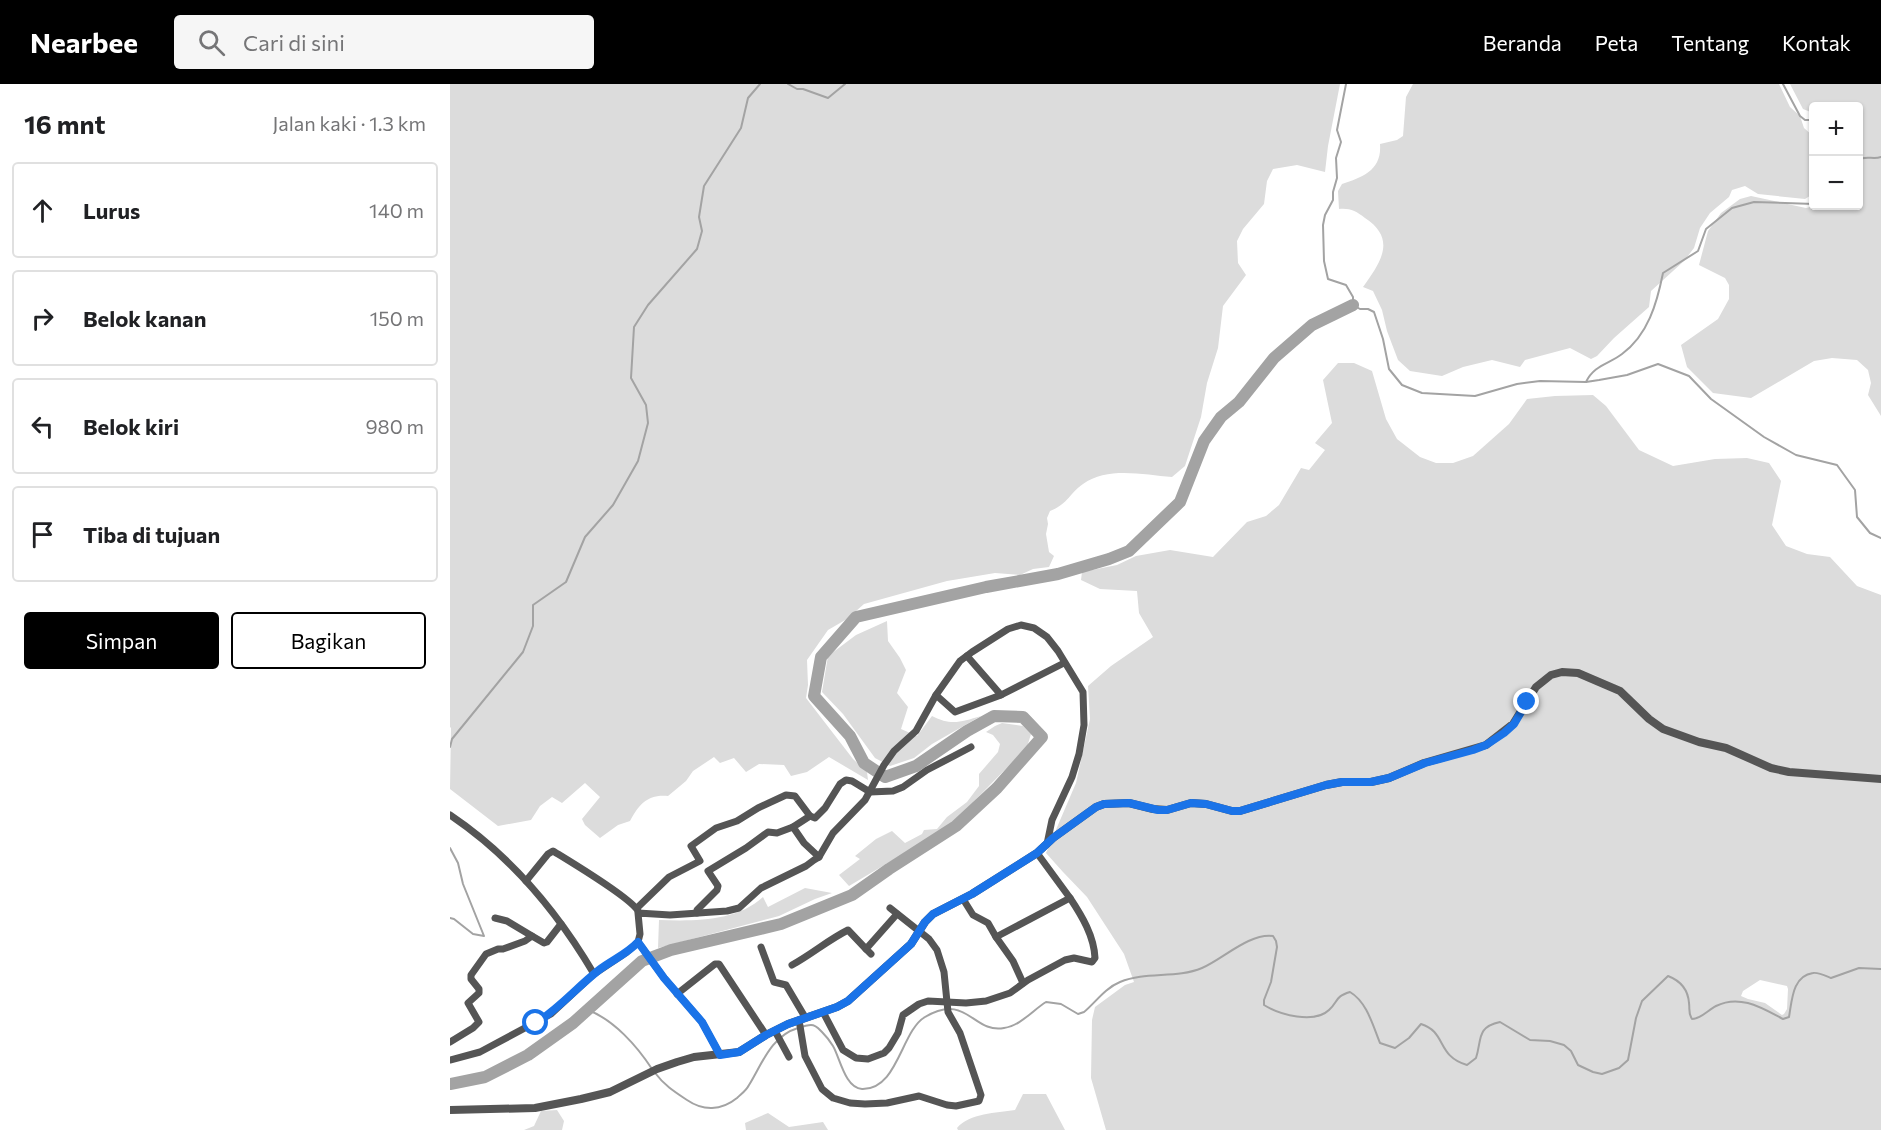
<!DOCTYPE html>
<html lang="id">
<meta charset="utf-8">
<style>
:root{--surface:#fff;--page:#f6f6f6;--text:#202124;--muted:#757577;--line:#e0e0e0;--accent:#000}
body{margin:0;font-family:Commissioner,sans-serif;background:var(--page);color:var(--text)}
.controls{position:absolute;right:18px;top:18px;display:grid;overflow:hidden;border-radius:6px;box-shadow:0 2px 4px #0004}
.controls button{width:54px;height:54px;display:grid;place-items:center;padding:0;border:0;border-bottom:2px solid var(--line);background:var(--surface);color:var(--text);font:30px sans-serif}
.stop{position:absolute;width:18px;height:18px;margin:-14px;border:4px solid #1a73e8;border-radius:50%;background:#fff}
.stop.end{background:#1a73e8;border-color:#fff;box-shadow:0 2px 6px #0008}
.list{margin:0;padding:0;list-style:none}
h2{display:flex;justify-content:space-between;align-items:center;height:78px;margin:0;padding:0 24px;font-size:26px}
h2 small{font-size:20px;font-weight:400;color:var(--muted)}
.list li{display:grid;grid-template-columns:39px 1fr auto;gap:18px;align-items:center;box-sizing:border-box;height:96px;margin:0 12px 12px;padding:0 12px;border:2px solid var(--line);border-radius:6px}
.list b{display:block;font-size:22px;white-space:nowrap}
.list em{font-size:20px;font-style:normal;color:var(--muted)}
.actions{display:flex;gap:12px;padding:18px 24px}
.actions a{flex:1;padding:14px 0;border:2px solid var(--accent);border-radius:6px;text-align:center;font-size:21px;color:var(--accent)}
.actions .main{background:var(--accent);color:#fff}
.icon{flex:none;width:33px;height:33px;fill:none;stroke:currentColor;stroke-width:2;stroke-linecap:round;stroke-linejoin:round}
.map{position:relative;flex:none;width:1431px;height:1046px;overflow:hidden}
header{display:flex;align-items:center;gap:36px;box-sizing:border-box;height:84px;padding:0 30px;background:var(--accent);color:#fff}
header strong{font-size:28px}
nav{display:flex;gap:33px;margin-inline-start:auto;font-size:21px}
.search{width:420px;height:54px;background:var(--page);display:flex;align-items:center;gap:15px;box-sizing:border-box;padding:0 21px;border-radius:6px;color:var(--muted);font-size:22px}
main{display:flex}
aside{flex:1;background:var(--surface)}
.map>svg:first-child{display:block}
.green{fill:#dcdcdc;fill-rule:evenodd}
.lines{fill:none;stroke-linecap:round;stroke-linejoin:round}
.stream{stroke:#a3a3a3;stroke-width:2}
.river{stroke:#a3a3a3;stroke-width:12}
.minor{stroke:#555;stroke-width:7}
.tertiary{stroke:#555;stroke-width:8}
.route{stroke:#1a73e8;stroke-width:8}
</style>
<header>
<strong>Nearbee</strong>
<div class="search"><svg class="icon" aria-label="search" viewBox="0 0 24 24"><circle cx="10" cy="10" r="6"/><path d="M15 15l6 6"/></svg>Cari di sini</div>
<nav><a>Beranda</a><a>Peta</a><a>Tentang</a><a>Kontak</a></nav>
</header>
<main>
<aside>
<h2>16 mnt<small>Jalan kaki · 1.3 km</small></h2>
<ul class="list">
<li><svg class="icon" aria-label="ahead" viewBox="0 0 24 24"><path d="M12 20V5M6 11l6-6 6 6"/></svg><div><b>Lurus</b></div><em>140 m</em></li>
<li><svg class="icon" aria-label="right" viewBox="0 0 24 24"><path d="M7 20v-9h11M14 6l5 5-5 5"/></svg><div><b>Belok kanan</b></div><em>150 m</em></li>
<li><svg class="icon" aria-label="left" viewBox="0 0 24 24"><path d="M17 20v-9H6M10 6l-5 5 5 5"/></svg><div><b>Belok kiri</b></div><em>980 m</em></li>
<li><svg class="icon" aria-label="arrive" viewBox="0 0 24 24"><path d="M6 21V4h12l-3 4 3 4H6"/></svg><div><b>Tiba di tujuan</b></div></li>
</ul>
<div class="actions"><a class="main">Simpan</a><a>Bagikan</a></div>
</aside>
<div class="map">
<svg width="1431" height="1046" viewBox="0 0 1431 1046">
<rect width="100%" height="100%" fill="#fff"/>
<g class="green">
<path d="M0 0H890L878 62 875 88 847 81 823 85 817 97 814 120 793 145 787 157 788 179 796 191 773 222 768 264 757 299 751 333 735 382 722 393C694 391 658 382 633 400 619 410 618 420 600 427L597 434 598 440 596 450 599 468 604 472 599 483 583 485 570 491 545 489 497 497 414 520 397 535 378 546 357 576 358 601 356 614 403 675 417 688 418 696 379 673 357 688 341 692 334 681 309 680 296 688 284 674 270 679 264 673 243 687 236 697 218 712C198 710 189 720 180 737L168 741 150 754 135 741 132 735 150 713 135 699 112 719 102 713 90 722 81 736 48 742 0 705 1 644 0 643Z"/>
<path d="M963 0H1329L1340 23 1350 32 1354 44 1363 52V110L1355 115 1308 110 1295 102 1282 106 1279 113 1260 129 1250 144 1244 164 1234 177 1201 207 1199 223 1164 254 1147 272 1141 275 1120 264 1075 276 1070 283 1042 276 1013 283 992 292 960 287 948 276 937 247 932 226 923 207 913 203C931 178 947 155 915 134 906 127 900 124 889 125L888 107 892 100C913 93 932 86 930 60L947 56 953 52 956 13Z"/>
<path d="M1340 0H1431V332L1418 311 1421 299 1418 286 1407 276 1382 274 1364 277 1301 314 1263 309 1237 283 1231 261 1268 235 1279 215V201L1275 194 1249 181 1258 147 1271 129 1290 115 1301 112 1356 124 1365 122H1408V22H1364L1363 29 1353 25Z"/>
<path d="M888 279H904L922 287 936 335 947 355 970 373 986 379H1003L1023 372 1059 340 1077 315 1105 312 1143 311 1156 322 1189 366 1223 382 1265 375 1297 374 1319 379 1331 397 1322 441 1336 462 1357 470 1380 473 1407 502 1431 511V1046H656L641 994 642 936 645 923 675 901 684 898 674 870 637 813 613 788 596 769 626 699 640 635 638 602 661 582 703 553 689 529 687 507 650 505 631 496 632 488 667 481 686 472 720 466 763 473 797 438 816 432 829 421 851 384 859 386 875 366 865 359 882 339 873 296ZM1310 896 1337 902 1338 905 1337 925 1334 930 1332 931 1315 919 1298 915 1291 912 1293 907Z"/>
<path d="M437 537 438 557 450 574 456 586 447 609 458 623 451 645 467 652 482 632C501 642 511 638 531 632L482 660 464 674 440 682 425 674 393 630 372 608 378 572 406 551Z"/>
<path d="M552 639 573 642 581 650 577 663 500 742 399 802 389 791 410 775 405 772 426 755 442 747 455 759 472 750 474 746 487 745 497 733 517 718 529 702V690L548 668 550 660 543 651 536 648 545 642Z"/>
<path d="M355 804 382 809 365 815 329 832 208 864 209 836C244 837 286 838 313 813L318 823Z"/>
<path d="M573 1010H596L615 1046H508L507 1044C520 1029 546 1029 565 1026Z"/>
<path d="M107 1026 114 1037 112 1046H74L84 1042 91 1027Z"/>
<path d="M318 1029 339 1043 373 1038 378 1046H296L295 1039Z"/>
</g>
<g class="lines">
<g class="stream">
<path d="M338 0 347 5H353L378 14 395 0"/>
<path d="M896 0 887 46 891 58 886 74 887 94 883 108V116L875 131 873 141 874 177 878 195 896 201 903 213V221L910 225H918L924 228 933 255 939 285 952 301 972 309 1025 312 1067 300 1090 297 1136 298 1149 296 1177 291 1208 280 1239 292 1261 315 1314 353 1346 371 1387 381 1405 406 1407 433 1420 449 1431 454"/>
<path d="M1333 0 1350 32 1355 36H1364"/>
<path d="M1408 76C1416 71 1423 76 1431 73"/>
<path d="M1136 298C1144 281 1159 280 1172 270 1198 251 1207 219 1213 189L1248 167 1256 145 1282 124 1304 118 1364 120"/>
<path d="M0 663 2 655 73 568 83 542V521L116 498 135 453 163 421 188 377 198 339 196 321 181 294 184 243 198 221 247 165 252 147 249 133 254 102 291 44 298 14 310 0"/>
<path d="M0 764 8 779 13 800 34 852 23 850 4 835 0 834"/>
<path d="M138 926C164 936 187 962 202 985"/>
<path d="M206 990C214 1001 225 1008 237 1016 253 1027 271 1027 287 1014 291 1010 296 1007 299 1001 312 980 321 952 348 944 351 943 357 941 361 941 366 941 369 945 372 948 377 953 380 957 383 962 390 974 395 1004 412 1005 448 1006 451 947 475 933 517 908 523 950 554 944 570 942 583 926 596 918L611 920 628 930 634 928C645 919 655 904 670 898 696 887 726 895 752 884 773 875 799 849 823 852L826 857 827 863 821 898 814 916V921C830 931 864 940 879 926 889 917 884 913 900 908 917 918 923 942 930 959L945 964 959 954 971 940C997 948 986 972 1017 981L1026 974C1032 956 1026 943 1050 938L1080 956 1100 957 1114 961 1121 967 1128 981 1143 988 1152 990 1169 984 1178 976 1186 934 1192 917 1218 892C1231 897 1238 905 1239 919 1240 926 1238 929 1242 935 1251 935 1258 926 1266 922 1290 910 1312 924 1333 935L1339 933C1342 917 1342 892 1363 889 1368 888 1376 892 1381 894L1409 884 1431 885"/>
</g>
<path class="river" d="M0 1000 35 993 78 971 123 939 192 877 221 866 331 840 402 811 439 785 506 742 547 704 592 653 573 633 544 632 517 647 466 682 435 693 414 679 400 652 364 612 371 573 406 533 536 503 608 490 659 475 679 467 730 418 754 357 771 333 789 318 824 274 862 241 903 221"/>
<g class="minor">
<path d="M517 572 551 611 614 579"/>
<path d="M486 611 505 628 551 611"/>
<path d="M0 731C61 772 107 827 144 890"/>
<path d="M360 732 343 743 354 759 369 773"/>
<path d="M76 797 98 770 103 767C119 777 180 813 188 827"/>
<path d="M513 815 523 831 538 839 546 853"/>
<path d="M187 824 219 793 250 777 241 762 266 744 287 737 308 724 336 711 345 712 360 732 365 734 375 724 390 700 396 696 402 697 420 708 443 707 453 703 477 686 521 663"/>
<path d="M247 829V826L267 806 268 802 258 787 296 764 318 748 327 749 343 743"/>
<path d="M45 834 57 837 82 852"/>
<path d="M188 858 214 894 252 938 270 971"/>
<path d="M311 863 324 898 336 901 355 933"/>
<path d="M421 870 416 865 447 830"/>
<path d="M342 881C362 870 378 856 398 846L416 865"/>
<path d="M573 899 563 877 546 853 620 814 587 769"/>
<path d="M227 910 265 880H269L316 951"/>
<path d="M373 928 393 966 406 974 418 975 434 969 439 964 448 949 453 931 469 920 478 917 516 919 536 917 560 909 578 896 615 876 624 874 642 878 645 874C644 852 632 832 620 814"/>
<path d="M349 936 355 972 372 1005 383 1014 400 1019 415 1020 437 1019 469 1012 497 1021 506 1022 529 1017 531 1011 510 949 498 928 494 888 487 866 479 855 440 824"/>
<path d="M325 947 339 973"/>
<path d="M0 958 23 944 29 938 18 919 29 909V905L21 895V891L36 870 48 865H53L75 857 82 852 94 859 97 858 111 840"/>
<path d="M0 976 30 968 101 930 144 890 177 868 188 858 190 850 188 829 220 831 277 827 289 824 311 804 356 782 364 776 369 773 383 749 415 716 434 681 444 667 466 647 486 611 510 577 522 568 558 545 571 541 584 544 597 553 608 567 633 608 634 641 629 670 622 693 602 736 597 760"/>
</g>
<path class="tertiary" d="M0 1026 85 1024 131 1015 160 1008 207 985 227 978 244 973 289 968 316 951 338 940 387 923 398 917 461 860 475 838 483 830 522 810 587 769 603 754 646 723 654 720 679 719 703 725 717 726 741 719 756 720 782 727H790L876 701 892 698H921L939 694 974 679 1036 661 1063 640 1086 603 1101 591 1112 588 1128 589 1170 607 1199 635 1213 645 1249 658 1276 664 1321 684 1339 688 1431 695"/>
</g>
<g class="lines">
<path class="route" d="M86 939C110 924 127 903 149 886 162 876 177 870 188 858L214 894 252 938 270 971 289 968 316 951 338 940 387 923 398 917 461 860 475 838 483 830 522 810 587 769 603 754 646 723 654 720 679 719 708 726H717L741 719 756 720 782 727H790L876 701 892 698H921L939 694 975 679 1023 666 1036 661 1054 649 1064 640 1077 618"/>
</g>
</svg>
<div class="controls">
<button>+</button>
<button>−</button>
</div>
<div class="stop" style="left:86px;top:939px"></div>
<div class="stop end" style="left:1077px;top:618px"></div>
</div>
</main>
